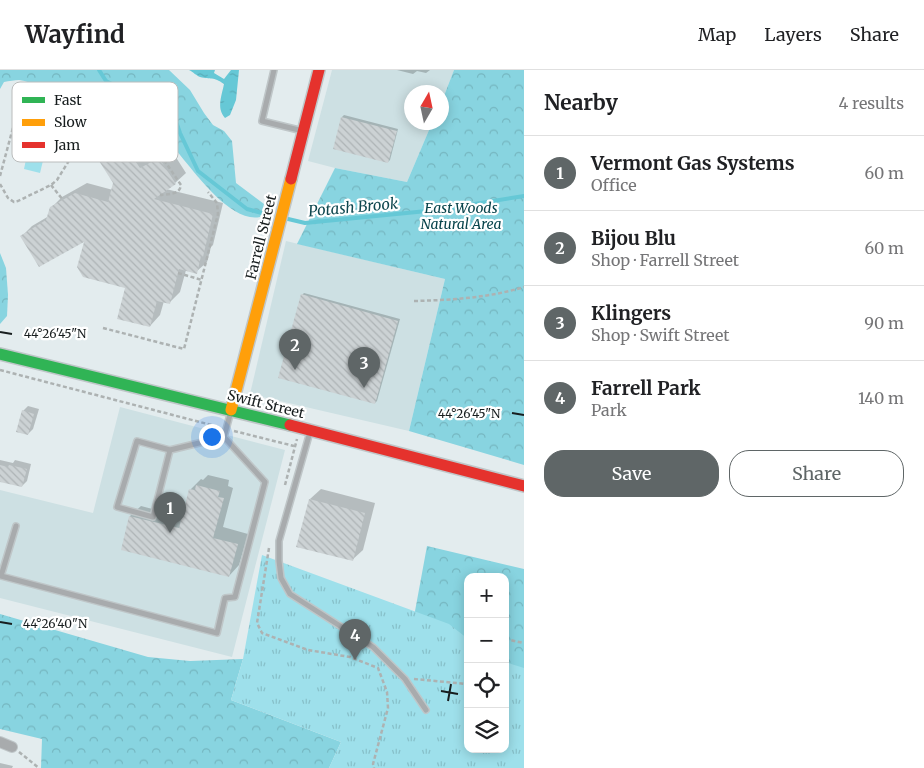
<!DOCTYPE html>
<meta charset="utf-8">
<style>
:root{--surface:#fff;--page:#f2f2f2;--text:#202124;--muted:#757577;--line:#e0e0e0;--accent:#5f6667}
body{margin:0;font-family:Merriweather,serif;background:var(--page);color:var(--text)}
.controls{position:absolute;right:15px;bottom:15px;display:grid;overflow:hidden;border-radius:10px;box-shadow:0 2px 12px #0003}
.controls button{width:45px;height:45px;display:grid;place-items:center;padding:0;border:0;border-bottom:1px solid var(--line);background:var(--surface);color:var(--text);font:25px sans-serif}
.compass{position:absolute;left:404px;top:15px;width:45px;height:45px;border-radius:50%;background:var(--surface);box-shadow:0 2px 12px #0003;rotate:9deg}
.you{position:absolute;left:211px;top:366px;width:18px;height:18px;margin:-12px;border:4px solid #fff;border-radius:50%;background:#1a73e8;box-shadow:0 0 0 8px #1a73e833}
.badge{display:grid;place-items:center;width:32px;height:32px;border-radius:50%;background:var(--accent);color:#fff;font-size:16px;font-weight:700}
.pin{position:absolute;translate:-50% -41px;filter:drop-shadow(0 1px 2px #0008)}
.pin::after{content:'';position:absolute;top:26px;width:18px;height:15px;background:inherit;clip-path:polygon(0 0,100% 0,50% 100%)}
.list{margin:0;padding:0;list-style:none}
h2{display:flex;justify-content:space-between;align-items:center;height:65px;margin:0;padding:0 20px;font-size:21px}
h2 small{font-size:16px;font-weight:400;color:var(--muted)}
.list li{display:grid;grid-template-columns:32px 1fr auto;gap:15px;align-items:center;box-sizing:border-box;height:75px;padding:0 20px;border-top:1px solid var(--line)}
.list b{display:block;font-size:19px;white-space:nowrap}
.list p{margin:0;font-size:16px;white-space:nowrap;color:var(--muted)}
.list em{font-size:16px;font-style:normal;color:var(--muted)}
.actions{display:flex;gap:10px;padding:15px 20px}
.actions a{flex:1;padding:11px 0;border:1px solid var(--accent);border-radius:20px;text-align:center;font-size:18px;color:var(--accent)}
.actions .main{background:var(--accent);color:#fff}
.icon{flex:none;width:28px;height:28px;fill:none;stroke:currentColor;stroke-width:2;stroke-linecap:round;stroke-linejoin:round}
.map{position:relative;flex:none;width:524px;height:698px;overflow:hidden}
header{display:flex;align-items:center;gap:30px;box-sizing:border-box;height:70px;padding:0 25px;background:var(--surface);border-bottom:1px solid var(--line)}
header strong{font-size:24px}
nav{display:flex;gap:28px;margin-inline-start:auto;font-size:18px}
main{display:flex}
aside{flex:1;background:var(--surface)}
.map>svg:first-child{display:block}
.built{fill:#cde0e3}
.green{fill:#9ee0eb}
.forest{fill:url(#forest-crowns)}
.park{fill:url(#park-tufts)}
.water{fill:url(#water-ripples)}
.shadow{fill:#0003}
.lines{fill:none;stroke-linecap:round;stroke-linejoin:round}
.stream{stroke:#66c8d6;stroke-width:4}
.building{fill:url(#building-back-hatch)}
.lane-casing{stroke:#bfc6c8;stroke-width:8}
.street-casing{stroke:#bfc6c8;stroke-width:12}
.fast-casing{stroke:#bfc6c8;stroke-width:14}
.slow-casing{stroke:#bfc6c8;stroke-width:14}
.jam-casing{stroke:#bfc6c8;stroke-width:14}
.path{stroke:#adb2b2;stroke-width:2.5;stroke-dasharray:4 2.5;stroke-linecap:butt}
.lane{stroke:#a8abad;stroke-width:5}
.street{stroke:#a8abad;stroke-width:10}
.fast{stroke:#30b455;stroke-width:11}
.slow{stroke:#ff9f0a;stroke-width:11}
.jam{stroke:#e5322d;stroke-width:11}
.ticks{fill:none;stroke:#181e1f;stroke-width:2}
.labels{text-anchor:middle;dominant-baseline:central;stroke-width:4.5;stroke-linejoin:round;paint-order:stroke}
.park-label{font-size:14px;font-style:italic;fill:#07434b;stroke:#fff}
.street-label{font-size:14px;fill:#181e1f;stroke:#fff}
.water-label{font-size:15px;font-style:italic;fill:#0e474f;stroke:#fff}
.key{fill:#fff;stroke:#babcbc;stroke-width:1}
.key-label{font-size:14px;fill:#181e1f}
.ticks-label{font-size:12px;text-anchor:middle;fill:#181e1f;stroke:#fff;stroke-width:4.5;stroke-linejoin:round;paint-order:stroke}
</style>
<header>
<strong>Wayfind</strong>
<nav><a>Map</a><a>Layers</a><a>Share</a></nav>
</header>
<main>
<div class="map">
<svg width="524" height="698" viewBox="0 0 524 698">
<defs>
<pattern id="forest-crowns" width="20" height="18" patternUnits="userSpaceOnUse" patternTransform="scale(1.25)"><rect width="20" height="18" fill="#88d4e0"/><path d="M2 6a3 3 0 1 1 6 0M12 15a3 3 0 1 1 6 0" fill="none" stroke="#75b6c0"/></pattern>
<pattern id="park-tufts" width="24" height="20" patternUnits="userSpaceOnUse" patternTransform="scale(1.25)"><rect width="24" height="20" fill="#9ee0eb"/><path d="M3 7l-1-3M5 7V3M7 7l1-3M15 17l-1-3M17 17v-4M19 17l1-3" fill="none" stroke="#87c0c9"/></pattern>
<pattern id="water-ripples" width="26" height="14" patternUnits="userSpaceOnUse" patternTransform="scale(1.25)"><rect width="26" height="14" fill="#66c8d6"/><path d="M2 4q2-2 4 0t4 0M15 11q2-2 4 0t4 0" fill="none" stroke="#58abb7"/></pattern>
<pattern id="building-back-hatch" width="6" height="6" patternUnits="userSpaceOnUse" patternTransform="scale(1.25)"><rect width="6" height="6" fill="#ccd2d4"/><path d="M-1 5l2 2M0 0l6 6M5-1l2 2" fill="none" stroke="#aeb4b6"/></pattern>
</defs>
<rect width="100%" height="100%" fill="#e3ecee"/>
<g class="built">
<path d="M332 0H454L442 31V22H412V52L432 53 407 112 335 98 308 91Z"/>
<path d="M286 171 445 209 409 361 250 324Z"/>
<path d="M120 337 285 380 232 587 0 528V420L93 443Z"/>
</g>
<path class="green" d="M31 66 48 70 40 103 24 99Z"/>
<g class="forest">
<path d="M0 0H169L190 20 204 43 213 55 224 61 232 71 236 113 264 134 260 147C233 153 200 109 184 90 180 85 175 78 169 73 136 46 83 26 41 16 34 14 26 11 19 10 15 10 9 11 4 12L0 19Z"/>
<path d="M454 0H524V395L409 361 445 209 297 174 335 98 407 112 432 53 442 52V31Z"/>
<path d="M0 183 6 198 8 225 7 246 0 254Z"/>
<path d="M427 476 524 499V697L505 679V507H468V595L406 590Z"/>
<path d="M0 544 148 587 190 591 243 589 231 630 341 672 329 698H41L42 669 0 659Z"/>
</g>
<path class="park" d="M262 485 449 554 468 569V679H505V592L524 598V698H329L341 672 231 630 243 589Z"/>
<path class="water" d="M189 0H215L214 3 224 9 231 0H239L236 30 230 45 225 48C216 38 222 25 224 14 213 6 211 10 200 7 197 6 193 2 189 0Z"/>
<g class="shadow">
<path d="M397 0H430L426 3 417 1 413 4Z"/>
<path d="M344 45 398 59 390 90 388 92 334 78 342 47Z"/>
<path d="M131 59 150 89 170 78 186 103 175 113 166 119 223 133 213 175 211 177 207 192 196 202 186 200 180 222 170 232 164 231 160 245 150 256 127 217 86 169 21 167 32 156 49 146 51 138 62 127 87 113 113 120 115 113 96 83 106 73Z"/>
<path d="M304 223 400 249 377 331 375 333 302 225Z"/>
<path d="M28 336 39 339 33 359 28 364 23 341Z"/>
<path d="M0 390 13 393 15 390 31 394 27 411 22 416 0 411Z"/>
<path d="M208 405 229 410 228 416 233 418 223 457 248 464 239 495 229 506 122 479 130 446 141 436 183 447 190 420 201 409 203 410Z"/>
<path d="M321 419 375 433 363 480 352 490 310 429Z"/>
<path d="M0 693 13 696 12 698H0Z"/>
</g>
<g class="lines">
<g class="stream">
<path d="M99 0 106 11 145 31 171 37 180 63 198 101 247 139 262 143"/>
<path d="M284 148 305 153 437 140 524 126"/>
</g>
</g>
<g class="building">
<path d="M341 47 397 61 388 93 333 79Z"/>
<path d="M120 68 140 98 159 88 176 114 154 129 213 144 203 187 201 186 197 204 179 199 170 234 157 231 150 257 117 249 125 218 83 207 77 197 84 172 39 197 20 166 46 150 50 137 75 123 108 132 113 113 94 83Z"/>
<path d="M301 224 398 251 375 334 278 308Z"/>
<path d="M22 340 34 344 28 365 16 362Z"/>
<path d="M0 395 8 397 9 395 27 399 22 417 0 412Z"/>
<path d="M196 415 220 421 218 427 224 428 213 468 238 474 229 507 121 480 129 446 179 458 189 419 195 420Z"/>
<path d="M309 429 365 443 353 491 296 477Z"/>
</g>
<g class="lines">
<defs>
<g id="lane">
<path d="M274 0 262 51 303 61"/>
<path d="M310 362 279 471V491L281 508 290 524 373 577 405 609 426 640"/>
<path d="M170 380 153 447 117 437 137 371 170 380 224 367 231 341"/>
<path d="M16 456 1 506 217 563 225 528 235 527 265 412 224 367"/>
</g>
<path id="street" d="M0 672 12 677"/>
<path id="fast" d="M0 284 290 355"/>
<path id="slow" d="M231 340 291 109"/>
<g id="jam">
<path d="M291 109 319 0"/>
<path d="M290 355 524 416"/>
</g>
</defs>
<use href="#lane" class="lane-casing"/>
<use href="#street" class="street-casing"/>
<use href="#fast" class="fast-casing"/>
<use href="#slow" class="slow-casing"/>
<use href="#jam" class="jam-casing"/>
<g class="path">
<path d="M88 55 102 79"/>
<path d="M0 106 18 39 20 37 25 36 106 59 118 64 164 90 181 115C180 125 168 124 160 125"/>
<path d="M0 114 8 128 14 132 18 131 51 115 57 110 83 68 84 62 80 51"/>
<path d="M51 115 63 130"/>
<path d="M178 203 202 210"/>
<path d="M414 231C451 230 488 228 524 217"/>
<path d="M103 258 184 279 218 144 217 133 208 122"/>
<path d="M0 300 219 357"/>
<path d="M234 361 294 376"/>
<path d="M285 415 297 369"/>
<path d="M269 478 257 553 262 563 308 580 350 587 378 598 387 622 388 638 373 694 374 698"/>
<path d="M505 569 524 573"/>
<path d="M414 609 467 614 468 612"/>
<path d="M19 682 39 698"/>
</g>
<use href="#lane" class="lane"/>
<use href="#street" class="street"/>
<use href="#fast" class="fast"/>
<use href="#slow" class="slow"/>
<use href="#jam" class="jam"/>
</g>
<path class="ticks" d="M0 262 12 264M512 343 524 345M0 552 12 554M441 621 458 624M448 631 451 614"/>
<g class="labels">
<g class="park-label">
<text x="461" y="138">East Woods<tspan x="461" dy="16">Natural Area</tspan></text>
</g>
<g class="street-label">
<text transform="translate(261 167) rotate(-76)">Farrell Street</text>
<text transform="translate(266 334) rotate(14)">Swift Street</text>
</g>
<g class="water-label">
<text transform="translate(353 137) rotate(-5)">Potash Brook</text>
</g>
</g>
<rect x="12" y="12" width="166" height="80" rx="8" class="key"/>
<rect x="22" y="27" width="23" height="6" fill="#30b455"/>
<rect x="22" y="49" width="23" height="7" fill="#ff9f0a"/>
<rect x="22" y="72" width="23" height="6" fill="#e5322d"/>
<g class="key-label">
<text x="54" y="35">Fast</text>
<text x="54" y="57">Slow</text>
<text x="54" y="80">Jam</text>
</g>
<g class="ticks-label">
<text x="55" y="268">44°26'45"N</text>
<text x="469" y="348">44°26'45"N</text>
<text x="55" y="558">44°26'40"N</text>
</g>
</svg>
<div class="controls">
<button>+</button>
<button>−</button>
<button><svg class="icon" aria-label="locate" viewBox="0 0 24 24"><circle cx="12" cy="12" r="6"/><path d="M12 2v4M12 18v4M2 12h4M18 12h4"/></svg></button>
<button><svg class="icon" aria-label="layers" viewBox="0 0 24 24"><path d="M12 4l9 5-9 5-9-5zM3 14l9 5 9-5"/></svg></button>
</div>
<svg class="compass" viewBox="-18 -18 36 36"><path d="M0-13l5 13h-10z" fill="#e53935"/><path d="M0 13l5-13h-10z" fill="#757577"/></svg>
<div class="you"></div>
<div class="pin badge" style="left:170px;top:463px">1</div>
<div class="pin badge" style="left:295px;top:300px">2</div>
<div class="pin badge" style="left:364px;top:318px">3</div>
<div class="pin badge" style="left:355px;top:590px">4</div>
</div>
<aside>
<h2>Nearby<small>4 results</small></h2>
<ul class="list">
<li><span class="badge">1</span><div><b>Vermont Gas Systems</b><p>Office</p></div><em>60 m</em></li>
<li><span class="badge">2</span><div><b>Bijou Blu</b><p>Shop · Farrell Street</p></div><em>60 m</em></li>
<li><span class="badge">3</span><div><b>Klingers</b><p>Shop · Swift Street</p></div><em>90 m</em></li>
<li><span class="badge">4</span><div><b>Farrell Park</b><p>Park</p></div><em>140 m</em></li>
</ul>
<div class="actions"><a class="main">Save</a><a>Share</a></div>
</aside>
</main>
